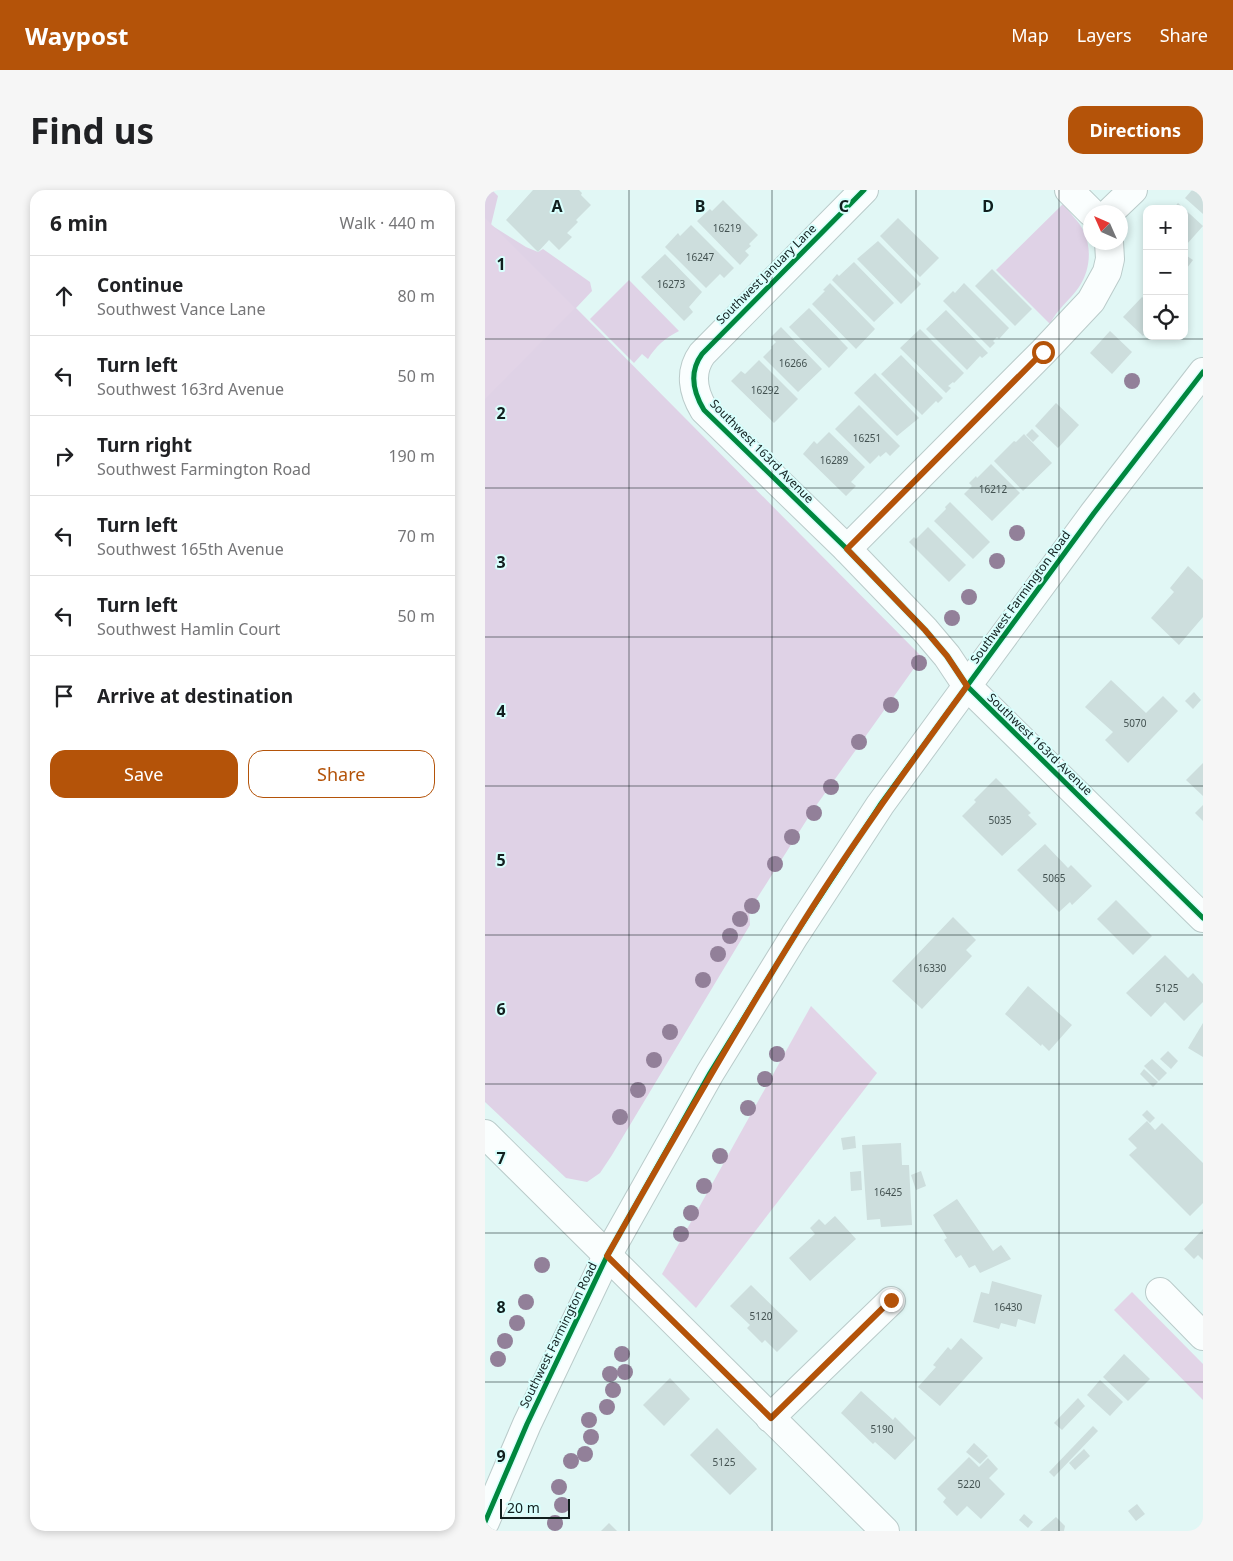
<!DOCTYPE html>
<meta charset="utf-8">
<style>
:root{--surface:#fff;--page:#f6f6f6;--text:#202124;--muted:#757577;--line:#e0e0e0;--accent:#b45309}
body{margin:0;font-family:"Noto Sans",sans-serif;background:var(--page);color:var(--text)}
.controls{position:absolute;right:15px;top:15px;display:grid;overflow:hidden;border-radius:10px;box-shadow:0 2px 8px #0003}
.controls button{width:45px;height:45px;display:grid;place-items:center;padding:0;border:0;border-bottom:1px solid var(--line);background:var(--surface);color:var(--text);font:25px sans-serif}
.compass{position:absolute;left:598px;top:15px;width:45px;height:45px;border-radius:50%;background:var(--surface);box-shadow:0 2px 8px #0003;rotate:315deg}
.scale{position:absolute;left:15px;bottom:12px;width:70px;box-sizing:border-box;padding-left:5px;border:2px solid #111f1e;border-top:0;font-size:14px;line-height:18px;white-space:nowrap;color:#111f1e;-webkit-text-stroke:4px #d9fffd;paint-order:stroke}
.stop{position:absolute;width:15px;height:15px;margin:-11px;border:4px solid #b45309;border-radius:50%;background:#fff}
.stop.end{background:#b45309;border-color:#fff;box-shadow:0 1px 5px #0008}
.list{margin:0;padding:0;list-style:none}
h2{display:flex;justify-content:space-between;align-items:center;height:65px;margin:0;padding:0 20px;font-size:21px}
h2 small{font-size:16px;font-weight:400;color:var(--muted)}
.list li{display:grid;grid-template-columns:32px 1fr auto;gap:15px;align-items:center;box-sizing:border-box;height:80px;padding:0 20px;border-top:1px solid var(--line)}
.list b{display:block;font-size:19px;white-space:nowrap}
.list p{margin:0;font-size:16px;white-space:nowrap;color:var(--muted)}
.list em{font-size:16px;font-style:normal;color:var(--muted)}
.actions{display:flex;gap:10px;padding:15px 20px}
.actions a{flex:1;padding:11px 0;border:1px solid var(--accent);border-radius:15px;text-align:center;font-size:18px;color:var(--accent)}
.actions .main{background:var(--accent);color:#fff}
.icon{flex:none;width:28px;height:28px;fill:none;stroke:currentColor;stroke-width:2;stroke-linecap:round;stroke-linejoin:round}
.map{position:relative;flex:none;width:718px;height:1341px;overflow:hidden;border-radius:15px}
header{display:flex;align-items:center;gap:30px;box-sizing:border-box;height:70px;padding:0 25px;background:var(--accent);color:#fff}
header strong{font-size:24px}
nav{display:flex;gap:28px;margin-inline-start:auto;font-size:18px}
.intro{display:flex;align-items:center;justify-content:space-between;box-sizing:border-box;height:120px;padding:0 30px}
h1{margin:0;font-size:35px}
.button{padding:12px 22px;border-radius:15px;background:var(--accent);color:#fff;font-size:18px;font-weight:700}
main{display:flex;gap:30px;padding:0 30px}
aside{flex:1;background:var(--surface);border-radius:15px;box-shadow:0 2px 8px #0003}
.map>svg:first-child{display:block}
.green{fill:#dfd2e6}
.forest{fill:#e2d4e7}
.building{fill:#cddedd}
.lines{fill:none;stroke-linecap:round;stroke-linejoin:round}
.minor-casing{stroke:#bacbca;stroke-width:30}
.major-casing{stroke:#bacbca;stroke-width:30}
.minor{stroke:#fafefe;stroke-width:28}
.major{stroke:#fafefe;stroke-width:28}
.cycleway-casing{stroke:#d9fffd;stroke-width:8}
.cycleway{stroke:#00873e;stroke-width:5}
.tree{fill:#928099}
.route{stroke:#b45309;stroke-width:6}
.grid{fill:none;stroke:#111f1e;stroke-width:1;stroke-opacity:0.55}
.labels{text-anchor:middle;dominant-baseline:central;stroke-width:4;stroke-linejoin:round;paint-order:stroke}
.number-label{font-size:10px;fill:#425150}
.street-label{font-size:12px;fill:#111f1e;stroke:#d9fffd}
.grid-label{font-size:16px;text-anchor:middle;font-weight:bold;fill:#111f1e;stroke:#d9fffd;stroke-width:4;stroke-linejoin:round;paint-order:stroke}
</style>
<header>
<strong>Waypost</strong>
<nav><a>Map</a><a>Layers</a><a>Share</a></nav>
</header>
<div class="intro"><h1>Find us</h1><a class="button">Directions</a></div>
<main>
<aside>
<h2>6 min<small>Walk · 440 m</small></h2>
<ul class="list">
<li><svg class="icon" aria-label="ahead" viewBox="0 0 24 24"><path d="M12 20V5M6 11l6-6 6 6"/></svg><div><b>Continue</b><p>Southwest Vance Lane</p></div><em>80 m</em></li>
<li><svg class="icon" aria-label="left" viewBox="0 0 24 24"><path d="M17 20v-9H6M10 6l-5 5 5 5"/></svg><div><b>Turn left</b><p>Southwest 163rd Avenue</p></div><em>50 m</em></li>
<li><svg class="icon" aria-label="right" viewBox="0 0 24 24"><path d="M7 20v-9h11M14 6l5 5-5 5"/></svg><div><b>Turn right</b><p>Southwest Farmington Road</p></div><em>190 m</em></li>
<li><svg class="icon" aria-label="left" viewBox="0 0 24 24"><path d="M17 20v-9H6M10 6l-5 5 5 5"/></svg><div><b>Turn left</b><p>Southwest 165th Avenue</p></div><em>70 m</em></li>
<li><svg class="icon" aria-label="left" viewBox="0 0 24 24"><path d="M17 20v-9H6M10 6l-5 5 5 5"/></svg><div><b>Turn left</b><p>Southwest Hamlin Court</p></div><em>50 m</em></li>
<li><svg class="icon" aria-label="arrive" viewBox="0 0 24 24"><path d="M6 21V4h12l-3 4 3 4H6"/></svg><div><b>Arrive at destination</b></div></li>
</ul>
<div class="actions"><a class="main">Save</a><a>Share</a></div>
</aside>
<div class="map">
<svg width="718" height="1341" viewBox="0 0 718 1341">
<rect width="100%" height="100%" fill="#e1f7f5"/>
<g class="green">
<path d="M0 0H7L13 6 6 35 41 57 53 62 58 59 105 92 107 101 91 118 437 467 328 620 264 721 265 735 127 965 115 983 102 992 81 988 0 912Z"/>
<path d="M579 13C584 24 594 30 599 42 607 59 605 81 594 97 585 110 572 119 565 134L511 80Z"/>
<path d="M144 90 194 141C180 148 171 156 163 169L157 164 149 173 105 129Z"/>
</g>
<g class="forest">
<path d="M0 28 90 118 0 209Z"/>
<path d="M326 816 392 883 211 1118 177 1084Z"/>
<path d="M647 1102 718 1174V1210L629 1120Z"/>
</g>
<g class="building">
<path d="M48 0H94L97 3 96 5 106 15 91 30 93 32 82 43 87 47 74 60 64 50 53 62 21 30Z"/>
<path d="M707 0H718V24L700 8Z"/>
<path d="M238 10 273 45 264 54 266 56 260 61 264 65 255 75 212 31 225 19 227 21Z"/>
<path d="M693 13 718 36 702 54 699 51V19H688Z"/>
<path d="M413 28 454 68 435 87 395 46Z"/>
<path d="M206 35 249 78 239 88 235 84 221 98 180 57 193 43 195 46Z"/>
<path d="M393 51 436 94 416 114 372 69Z"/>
<path d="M180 64 217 102 204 117 208 122 199 131 156 87Z"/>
<path d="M699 64 708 70 699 82Z"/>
<path d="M369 72 409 113 389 132 347 90 352 84 354 86Z"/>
<path d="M507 79 547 119 530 136 490 96Z"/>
<path d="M345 93 390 139 371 159 327 114 340 101 338 100Z"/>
<path d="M479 93 524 138 514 149 512 147 508 151 510 153 505 158 458 111 468 101 470 103Z"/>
<path d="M657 107 662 111V142L658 146 638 127Z"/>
<path d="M324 118 363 158 344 178 304 137Z"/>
<path d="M461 120 503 163 497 168 495 166 482 180 441 139Z"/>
<path d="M296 137 337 179 313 202 278 167 287 158 286 157 291 152 286 147Z"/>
<path d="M435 139 479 183 469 193 468 192 463 196 466 198 461 203 415 158Z"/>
<path d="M625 141 647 162 627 184 605 163Z"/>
<path d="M416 165 458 208 453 213 451 211 437 225 396 184Z"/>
<path d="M274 170 313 209 289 233 246 191 256 181 260 184Z"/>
<path d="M390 183 434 228 412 246 369 203Z"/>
<path d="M571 213 594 235 573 258 550 236Z"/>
<path d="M374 215 415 256 405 266 401 262 395 267 394 265 385 274 350 239Z"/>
<path d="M547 239 554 246 548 252 541 245Z"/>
<path d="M344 242 380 277 366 292 371 296 361 306 318 264 329 251 332 254Z"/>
<path d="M539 244 567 273 538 301 509 271 529 251 531 252Z"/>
<path d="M506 274 535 303 507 331 479 304 487 296 484 293 491 286 492 288Z"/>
<path d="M465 312 505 352 488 369 449 331 461 319 460 317Z"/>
<path d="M443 337 481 375 464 392 424 352 429 347 431 349Z"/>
<path d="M703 376 718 390V427L694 455 666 428 689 402 685 398Z"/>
<path d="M626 490 661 523 678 506 693 521 643 573 620 550 628 542 600 517Z"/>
<path d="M709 502 716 510 708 519 700 511Z"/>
<path d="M718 573V606L701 590Z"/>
<path d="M511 588 546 623 543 625 552 634 517 666 477 626 491 612 489 610Z"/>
<path d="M718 615V631L710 623Z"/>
<path d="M560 654 583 678 586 675 607 696 587 715 585 712 574 722 532 680Z"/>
<path d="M631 710 667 746 648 765 612 729Z"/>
<path d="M468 727 491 750 481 760 487 766 437 819 407 791Z"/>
<path d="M680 765 703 788 708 783 718 794V812L699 831 680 812 666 827 641 803Z"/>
<path d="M543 796 587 835 564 861 557 854 556 856 520 824Z"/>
<path d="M718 833V867L703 858Z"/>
<path d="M683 861 693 871 686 879 675 869Z"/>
<path d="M667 869 682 883 674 891 659 876Z"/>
<path d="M659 879 673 892 668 897 655 884Z"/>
<path d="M662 920 670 928 665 933 657 925Z"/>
<path d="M662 931 670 940 677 933 718 973V1013L705 1026 644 965 652 958 643 949Z"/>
<path d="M370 946 371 958 358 960 356 948Z"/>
<path d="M416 953 417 975H424L427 1035 396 1037 395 1029 382 1030 377 955Z"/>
<path d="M376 981 377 1000 366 1001 365 982Z"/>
<path d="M436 981 441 996 431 1000 426 985Z"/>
<path d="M472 1009 508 1061 516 1055 526 1069 495 1083 490 1075 484 1078 476 1065 471 1068 459 1050 462 1048 448 1025Z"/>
<path d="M350 1026 371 1049 325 1091 304 1068 330 1044 325 1038 334 1029 340 1035Z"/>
<path d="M718 1039V1070L713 1065 709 1069 699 1059Z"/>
<path d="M507 1091 557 1105 550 1134 533 1129 531 1137 516 1133 514 1139 488 1132 496 1102 504 1104Z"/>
<path d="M266 1095 313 1141 292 1162 280 1150 277 1153 262 1138 265 1135 245 1116Z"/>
<path d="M476 1148 498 1168 455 1216 433 1197 451 1177 448 1175 463 1157 466 1160Z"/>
<path d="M639 1164 665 1189 643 1211 618 1187Z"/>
<path d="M185 1188 205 1209 179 1236 158 1215Z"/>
<path d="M615 1190 638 1212 625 1226 602 1205Z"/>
<path d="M376 1201 408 1230 410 1227 431 1248 410 1270 390 1252 388 1254 356 1223Z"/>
<path d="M593 1208 600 1216 577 1240 569 1233Z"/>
<path d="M608 1236 613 1241 569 1287 564 1282Z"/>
<path d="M232 1238 272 1279 245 1305 205 1265Z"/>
<path d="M489 1253 503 1266 495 1274 481 1262Z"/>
<path d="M599 1259 605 1266 590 1280 584 1273Z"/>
<path d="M484 1267 494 1277 503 1268 513 1279 504 1288 520 1304 496 1329 482 1316 472 1326 458 1312 461 1308 452 1299Z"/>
<path d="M652 1314 660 1324 651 1331 643 1321Z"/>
<path d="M539 1324 548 1332 543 1338 534 1330Z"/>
<path d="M571 1327 580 1336 579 1341H555Z"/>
<path d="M124 1333 132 1341H116Z"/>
</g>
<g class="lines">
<defs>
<g id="minor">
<path d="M379 0 217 164C204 182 208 202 219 220L362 359 440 440 462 466 482 496 718 728"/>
<path d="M584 0 606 22"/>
<path d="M625 22 648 0"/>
<path d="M362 359 558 162 606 111 622 82 625 69 624 52"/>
<path d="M0 944 400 1341"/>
<path d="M675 1102 718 1146"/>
<path d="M285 1228 406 1111"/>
</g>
<path id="major" d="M0 1332 42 1234 122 1066 225 883 310 745 395 615 482 496 609 323 718 182"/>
</defs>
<use href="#minor" class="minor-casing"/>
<use href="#major" class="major-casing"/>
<use href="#minor" class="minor"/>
<use href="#major" class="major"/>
<defs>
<g id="cycleway">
<path d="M379 0 217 164C204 182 208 202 219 220L362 359 440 440 462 466 482 496 718 728"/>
<path d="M0 1332 42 1234 122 1066 225 883 310 745 395 615 482 496 609 323 718 182"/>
</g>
</defs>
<use href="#cycleway" class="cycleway-casing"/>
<use href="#cycleway" class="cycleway"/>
</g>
<g class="tree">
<circle cx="647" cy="191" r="8"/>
<circle cx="532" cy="343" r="8"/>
<circle cx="512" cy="371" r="8"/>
<circle cx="484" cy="407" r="8"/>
<circle cx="467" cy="428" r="8"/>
<circle cx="434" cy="473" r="8"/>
<circle cx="406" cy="515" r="8"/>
<circle cx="374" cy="552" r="8"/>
<circle cx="346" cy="597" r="8"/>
<circle cx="329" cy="623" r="8"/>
<circle cx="307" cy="647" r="8"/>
<circle cx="290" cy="674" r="8"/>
<circle cx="267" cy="716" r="8"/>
<circle cx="255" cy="729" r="8"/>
<circle cx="245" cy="746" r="8"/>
<circle cx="233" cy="764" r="8"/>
<circle cx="218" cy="790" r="8"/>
<circle cx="185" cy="842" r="8"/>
<circle cx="292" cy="864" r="8"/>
<circle cx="169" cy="870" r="8"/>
<circle cx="280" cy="889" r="8"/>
<circle cx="153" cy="900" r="8"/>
<circle cx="263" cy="918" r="8"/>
<circle cx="135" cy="927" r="8"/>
<circle cx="235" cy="966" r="8"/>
<circle cx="219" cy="996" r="8"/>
<circle cx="206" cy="1023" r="8"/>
<circle cx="196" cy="1044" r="8"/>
<circle cx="57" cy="1075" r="8"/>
<circle cx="41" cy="1112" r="8"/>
<circle cx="32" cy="1133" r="8"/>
<circle cx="20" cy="1151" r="8"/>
<circle cx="137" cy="1164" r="8"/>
<circle cx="13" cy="1169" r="8"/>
<circle cx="140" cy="1182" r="8"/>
<circle cx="125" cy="1184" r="8"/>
<circle cx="128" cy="1200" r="8"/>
<circle cx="122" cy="1217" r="8"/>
<circle cx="104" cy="1230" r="8"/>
<circle cx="106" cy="1247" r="8"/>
<circle cx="100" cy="1264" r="8"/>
<circle cx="86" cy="1271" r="8"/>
<circle cx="74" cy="1297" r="8"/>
<circle cx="77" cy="1315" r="8"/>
<circle cx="70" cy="1333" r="8"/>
</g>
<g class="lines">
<path class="route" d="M406 1110 286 1228 122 1066C183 958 244 851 310 745 363 659 423 577 482 496L462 466 440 440 362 359 558 162"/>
</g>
<path class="grid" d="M144 0V1341M287 0V1341M431 0V1341M574 0V1341M0 149H718M0 298H718M0 447H718M0 596H718M0 745H718M0 894H718M0 1043H718M0 1192H718"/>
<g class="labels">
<g class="number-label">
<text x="242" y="38">16219</text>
<text x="215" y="67">16247</text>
<text x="186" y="94">16273</text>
<text x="308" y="173">16266</text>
<text x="280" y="200">16292</text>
<text x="382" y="248">16251</text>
<text x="349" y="270">16289</text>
<text x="508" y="299">16212</text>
<text x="650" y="533">5070</text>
<text x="515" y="630">5035</text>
<text x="569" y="688">5065</text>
<text x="447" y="778">16330</text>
<text x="682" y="798">5125</text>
<text x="403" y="1002">16425</text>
<text x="523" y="1117">16430</text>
<text x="276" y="1126">5120</text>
<text x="397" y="1239">5190</text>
<text x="239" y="1272">5125</text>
<text x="484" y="1294">5220</text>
</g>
<g class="street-label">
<text transform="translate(281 84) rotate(-45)">Southwest January Lane</text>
<text transform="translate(277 261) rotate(45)">Southwest 163rd Avenue</text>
<text transform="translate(535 407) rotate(-54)">Southwest Farmington Road</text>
<text transform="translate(555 554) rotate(44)">Southwest 163rd Avenue</text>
<text transform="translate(73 1145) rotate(-64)">Southwest Farmington Road</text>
</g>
</g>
<g class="grid-label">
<text x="72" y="22">A</text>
<text x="215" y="22">B</text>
<text x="359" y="22">C</text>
<text x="503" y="22">D</text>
<text x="16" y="80">1</text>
<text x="16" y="229">2</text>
<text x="16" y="378">3</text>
<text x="16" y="527">4</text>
<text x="16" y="676">5</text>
<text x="16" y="825">6</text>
<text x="16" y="974">7</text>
<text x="16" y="1123">8</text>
<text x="16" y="1272">9</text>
</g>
</svg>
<div class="controls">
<button>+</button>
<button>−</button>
<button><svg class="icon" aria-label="locate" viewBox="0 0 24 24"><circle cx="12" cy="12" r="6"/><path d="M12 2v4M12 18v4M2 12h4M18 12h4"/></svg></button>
</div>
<svg class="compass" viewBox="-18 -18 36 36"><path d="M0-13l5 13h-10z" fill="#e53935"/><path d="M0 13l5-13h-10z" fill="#757577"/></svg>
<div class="scale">20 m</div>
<div class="stop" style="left:558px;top:162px"></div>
<div class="stop end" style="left:406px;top:1110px"></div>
</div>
</main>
